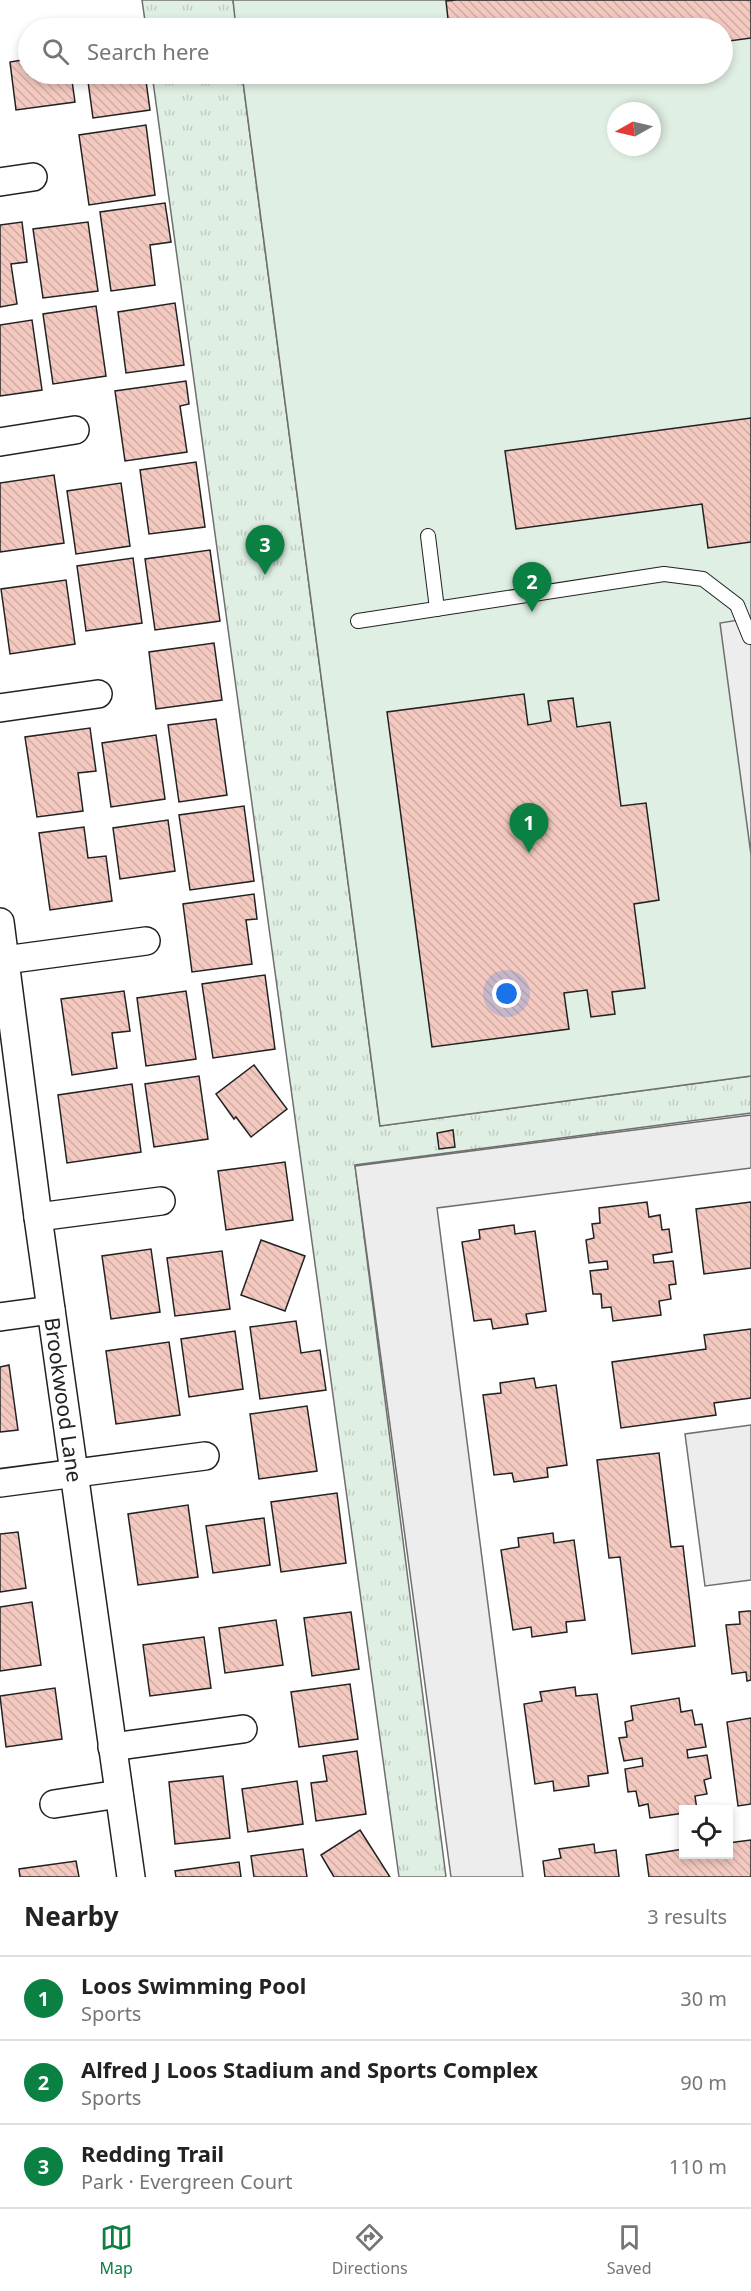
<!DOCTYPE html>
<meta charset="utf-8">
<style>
:root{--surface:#fff;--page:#f6f6f6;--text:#222;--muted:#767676;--line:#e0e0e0;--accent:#0b8043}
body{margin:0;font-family:"Noto Sans",sans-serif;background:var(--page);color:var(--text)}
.controls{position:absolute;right:18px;bottom:18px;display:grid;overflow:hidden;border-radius:0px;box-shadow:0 3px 9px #0003}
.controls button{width:54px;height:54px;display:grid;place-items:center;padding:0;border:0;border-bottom:2px solid var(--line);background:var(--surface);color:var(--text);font:30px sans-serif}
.compass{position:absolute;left:607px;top:102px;width:54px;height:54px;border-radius:50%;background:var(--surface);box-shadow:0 3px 9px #0003;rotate:262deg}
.you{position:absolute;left:507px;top:994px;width:21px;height:21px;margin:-15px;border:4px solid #fff;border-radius:50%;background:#1a73e8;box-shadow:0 0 0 9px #1a73e833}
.badge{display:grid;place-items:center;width:39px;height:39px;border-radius:50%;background:var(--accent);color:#fff;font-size:20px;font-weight:700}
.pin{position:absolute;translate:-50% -50px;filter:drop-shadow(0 2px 3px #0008)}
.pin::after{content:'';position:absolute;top:32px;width:21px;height:18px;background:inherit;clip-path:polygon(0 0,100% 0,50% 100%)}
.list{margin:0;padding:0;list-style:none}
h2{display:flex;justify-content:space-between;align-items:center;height:78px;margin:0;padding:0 24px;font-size:26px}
h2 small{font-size:20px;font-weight:400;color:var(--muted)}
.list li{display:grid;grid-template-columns:39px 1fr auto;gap:18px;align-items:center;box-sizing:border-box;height:84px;padding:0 24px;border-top:2px solid var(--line)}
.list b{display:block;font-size:22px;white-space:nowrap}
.list p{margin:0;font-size:20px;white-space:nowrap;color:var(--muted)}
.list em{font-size:20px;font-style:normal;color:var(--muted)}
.icon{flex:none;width:33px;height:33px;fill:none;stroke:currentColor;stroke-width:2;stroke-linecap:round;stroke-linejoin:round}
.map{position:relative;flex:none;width:751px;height:1877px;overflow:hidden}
.search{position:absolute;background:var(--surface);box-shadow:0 3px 9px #0003;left:18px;right:18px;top:18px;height:66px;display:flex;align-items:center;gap:15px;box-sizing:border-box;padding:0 21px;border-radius:33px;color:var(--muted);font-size:22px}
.sheet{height:330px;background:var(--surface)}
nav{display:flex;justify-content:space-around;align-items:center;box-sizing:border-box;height:84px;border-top:2px solid var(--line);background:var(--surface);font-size:16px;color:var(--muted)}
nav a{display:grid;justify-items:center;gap:3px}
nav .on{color:var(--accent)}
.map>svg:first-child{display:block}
.grass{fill:url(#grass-tufts);stroke:#6f6f6f;stroke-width:1.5}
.garden{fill:#e0efe3;stroke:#6f6f6f;stroke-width:1.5;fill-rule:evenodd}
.parking{fill:#ededed;stroke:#6f6f6f;stroke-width:1.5}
.building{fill:url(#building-back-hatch);stroke:#222;stroke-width:1.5}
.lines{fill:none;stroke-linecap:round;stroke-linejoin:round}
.service-casing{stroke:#222;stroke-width:16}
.minor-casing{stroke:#222;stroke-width:30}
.service{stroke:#fff;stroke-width:14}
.minor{stroke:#fff;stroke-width:27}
.labels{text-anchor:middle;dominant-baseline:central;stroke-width:4.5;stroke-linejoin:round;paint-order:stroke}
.street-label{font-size:21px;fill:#222;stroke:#fff}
</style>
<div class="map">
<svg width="751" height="1877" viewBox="0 0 751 1877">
<defs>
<pattern id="grass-tufts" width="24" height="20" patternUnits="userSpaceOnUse" patternTransform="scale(1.5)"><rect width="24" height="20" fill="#e0efe3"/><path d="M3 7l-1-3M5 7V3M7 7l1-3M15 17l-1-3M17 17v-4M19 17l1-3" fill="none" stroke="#c0cdc2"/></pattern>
<pattern id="building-back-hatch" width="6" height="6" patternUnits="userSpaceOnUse" patternTransform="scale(1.5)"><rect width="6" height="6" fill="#f3c9c0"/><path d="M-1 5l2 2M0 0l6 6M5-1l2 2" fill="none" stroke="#d0aca5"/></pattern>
</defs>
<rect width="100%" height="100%" fill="#fff"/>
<g class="grass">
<path d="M142 0H233L237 28H146Z"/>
<path d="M152 74H242L380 1126 751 1076V1113L355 1165 446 1877H399Z"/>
</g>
<path class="garden" d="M233 0H751V1076L380 1126 242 74H722V28H236ZM616 111H652V147H616Z"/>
<g class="parking">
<path d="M751 618V855L720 623Z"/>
<path d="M751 1115V1168L437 1208 523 1877H451L355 1166Z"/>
<path d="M751 1425V1580L705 1586 685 1434Z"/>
</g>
<g class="building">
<path d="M456 0H751V38L722 42V28H449L446 1Z"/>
<path d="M28 59V74H71L75 102 16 110 10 62Z"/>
<path d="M87 74H145L150 110 93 118Z"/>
<path d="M455 74H486L456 78Z"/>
<path d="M146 125 155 195 89 205 79 135Z"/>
<path d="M165 203 171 242 150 245 155 285 111 291 100 212Z"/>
<path d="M22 222 27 262 11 264 17 304 0 307V225Z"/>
<path d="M88 222 98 291 43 298 33 229Z"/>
<path d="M175 303 184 365 126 373 118 312Z"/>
<path d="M96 306 106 376 53 384 43 314Z"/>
<path d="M32 320 42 390 0 396V325Z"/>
<path d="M186 381 189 404 180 406 187 452 125 461 115 391Z"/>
<path d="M751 418V542L708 548 702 504 516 529 505 451Z"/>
<path d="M196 462 205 527 149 534 140 470Z"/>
<path d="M54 475 64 543 0 552V483Z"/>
<path d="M121 483 130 546 76 554 67 491Z"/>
<path d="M210 550 220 621 155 630 145 559Z"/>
<path d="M133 558 142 623 86 631 77 566Z"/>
<path d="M66 580 75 644 10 654 1 589Z"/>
<path d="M214 643 222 700 156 709 149 652Z"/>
<path d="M524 694 528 725 551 721 548 701 573 698 577 727 610 722 621 806 646 803 659 900 634 904 645 988 612 992 615 1014 591 1017 587 990 564 993 569 1029 432 1047 387 712Z"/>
<path d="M216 719 227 795 179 802 168 725Z"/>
<path d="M90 728 96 771 78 773 83 811 37 817 25 737Z"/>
<path d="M156 735 165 799 111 807 102 743Z"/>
<path d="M244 806 254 881 190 890 179 815Z"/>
<path d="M168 820 175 871 120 879 113 828Z"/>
<path d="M84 827 88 858 106 856 112 901 50 910 39 833Z"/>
<path d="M254 894 257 919 246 920 252 964 192 972 183 904Z"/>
<path d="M265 975 275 1049 213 1058 202 984Z"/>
<path d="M124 991 130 1031 112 1033 117 1068 72 1075 61 999Z"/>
<path d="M186 991 196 1059 146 1066 137 998Z"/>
<path d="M254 1065 287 1109 251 1137 236 1117 234 1119 216 1094Z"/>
<path d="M199 1076 208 1139 154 1147 145 1084Z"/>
<path d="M132 1084 141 1152 67 1163 58 1095Z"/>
<path d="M453 1130 455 1147 439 1149 437 1133Z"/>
<path d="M285 1162 293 1220 226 1230 218 1171Z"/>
<path d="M647 1202 649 1217 660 1215 662 1230 669 1229 672 1252 653 1255 654 1263 673 1261 676 1284 669 1285 671 1299 659 1301 661 1315 613 1321 611 1307 602 1308 601 1294H593L590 1271 608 1269 607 1261 589 1263 586 1240 594 1238 592 1224 600 1223 599 1208Z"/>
<path d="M751 1202V1268L704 1274 696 1209Z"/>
<path d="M514 1225 515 1234 535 1231 546 1311 526 1314 528 1324 493 1329 491 1319 474 1321 462 1242 480 1239 479 1230Z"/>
<path d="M261 1240 305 1256 285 1311 241 1295Z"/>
<path d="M151 1249 160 1312 111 1319 102 1256Z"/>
<path d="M222 1251 230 1309 175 1316 167 1258Z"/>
<path d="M296 1321 301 1353 320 1350 326 1390 260 1399 250 1327Z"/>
<path d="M751 1329V1398L714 1403 716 1415 621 1428 612 1362 706 1349 704 1335Z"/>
<path d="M235 1331 243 1389 189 1397 181 1339Z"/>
<path d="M169 1342 180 1415 116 1424 106 1351Z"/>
<path d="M9 1365 18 1430 0 1432V1367Z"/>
<path d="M534 1378 536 1388 556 1385 567 1465 547 1468 548 1477 514 1482 512 1473 494 1475 483 1395 501 1393 500 1383Z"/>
<path d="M307 1406 317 1471 259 1479 250 1414Z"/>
<path d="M659 1453 671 1547 683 1546 695 1646 632 1654 620 1557 609 1558 597 1460Z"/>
<path d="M337 1493 346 1563 281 1572 271 1502Z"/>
<path d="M188 1505 198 1577 138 1585 128 1514Z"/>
<path d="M264 1518 270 1565 213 1573 206 1526Z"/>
<path d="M18 1532 26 1588 0 1592V1534Z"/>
<path d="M553 1533 554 1543 574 1540 585 1620 566 1622 567 1632 532 1637 531 1627 513 1630 501 1550 519 1547 518 1538Z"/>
<path d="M32 1602 41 1665 0 1671V1607Z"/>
<path d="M749 1611H751V1680L747 1681 746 1672 732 1674 726 1625 740 1624 739 1612Z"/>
<path d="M351 1612 359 1669 312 1676 304 1618Z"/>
<path d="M276 1620 283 1665 225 1673 219 1628Z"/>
<path d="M204 1637 211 1688 150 1696 143 1645Z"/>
<path d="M350 1684 358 1739 299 1747 291 1692Z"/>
<path d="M575 1687 576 1696 597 1694 608 1773 588 1776 589 1786 554 1791 553 1781 535 1784 524 1704 542 1701 540 1692Z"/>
<path d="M55 1688 62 1739 6 1747 0 1696Z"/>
<path d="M679 1698 681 1712 692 1710 695 1725 702 1724 706 1747 687 1750 688 1758 707 1755 711 1778 704 1780 707 1794 695 1796 697 1810H684V1813L650 1818 648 1804 639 1806 636 1791 628 1792 625 1769 643 1766 642 1758 624 1761 619 1738 627 1737 625 1722 633 1720 631 1706Z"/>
<path d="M751 1718V1804L738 1806 727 1722Z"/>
<path d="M357 1751 366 1814 316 1821 311 1783 327 1781 323 1756Z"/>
<path d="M223 1776 230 1838 175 1844 169 1782Z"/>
<path d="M297 1781 303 1824 248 1832 242 1789Z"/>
<path d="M360 1830 390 1877H334L321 1855Z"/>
<path d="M751 1840V1877H649L646 1855 684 1849V1854H728V1843Z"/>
<path d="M594 1844 595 1853 616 1850 619 1877H545L543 1861 561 1858 559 1849Z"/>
<path d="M303 1849 307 1877H254L251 1856Z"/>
<path d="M76 1861 79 1877H20L19 1869Z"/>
<path d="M239 1862 241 1877H176L175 1871Z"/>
</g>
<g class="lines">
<defs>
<g id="service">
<path d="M428 536 437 609"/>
<path d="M358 621 664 574 703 579 737 605 750 637"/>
</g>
<g id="minor">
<path d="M0 182 33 177"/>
<path d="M0 442 75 430"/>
<path d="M0 708 98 694"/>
<path id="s1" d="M0 922 38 1217 131 1877"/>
<path d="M5 960 146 941"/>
<path d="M38 1217 161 1201"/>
<path d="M0 1317 51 1310"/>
<path d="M0 1483 205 1456"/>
<path d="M112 1747 243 1729"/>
<path d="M54 1804 119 1794"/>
</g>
</defs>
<use href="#service" class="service-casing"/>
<use href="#minor" class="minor-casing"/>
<use href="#service" class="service"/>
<use href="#minor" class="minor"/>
</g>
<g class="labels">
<g class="street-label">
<text stroke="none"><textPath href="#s1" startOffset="482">Brookwood Lane</textPath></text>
</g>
</g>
</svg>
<div class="controls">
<button><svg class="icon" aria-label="locate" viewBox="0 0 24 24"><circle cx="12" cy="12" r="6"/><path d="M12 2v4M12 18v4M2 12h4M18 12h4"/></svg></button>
</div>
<svg class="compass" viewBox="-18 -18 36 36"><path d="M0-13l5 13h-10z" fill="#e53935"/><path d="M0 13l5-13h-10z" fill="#767676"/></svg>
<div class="you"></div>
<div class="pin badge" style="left:529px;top:853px">1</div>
<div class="pin badge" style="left:532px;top:612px">2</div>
<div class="pin badge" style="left:265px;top:575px">3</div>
<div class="search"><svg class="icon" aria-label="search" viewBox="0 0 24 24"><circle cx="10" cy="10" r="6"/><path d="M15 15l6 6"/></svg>Search here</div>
</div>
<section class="sheet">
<h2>Nearby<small>3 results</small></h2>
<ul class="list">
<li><span class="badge">1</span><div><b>Loos Swimming Pool</b><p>Sports</p></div><em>30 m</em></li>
<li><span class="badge">2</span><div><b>Alfred J Loos Stadium and Sports Complex</b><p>Sports</p></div><em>90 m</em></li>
<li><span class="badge">3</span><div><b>Redding Trail</b><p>Park · Evergreen Court</p></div><em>110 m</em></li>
</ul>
</section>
<nav>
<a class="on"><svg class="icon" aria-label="map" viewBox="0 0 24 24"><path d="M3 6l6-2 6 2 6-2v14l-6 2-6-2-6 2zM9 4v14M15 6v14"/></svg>Map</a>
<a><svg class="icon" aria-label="directions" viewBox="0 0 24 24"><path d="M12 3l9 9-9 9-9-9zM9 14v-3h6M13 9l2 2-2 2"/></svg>Directions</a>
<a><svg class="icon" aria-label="saved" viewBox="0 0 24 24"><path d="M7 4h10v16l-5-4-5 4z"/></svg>Saved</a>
</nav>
